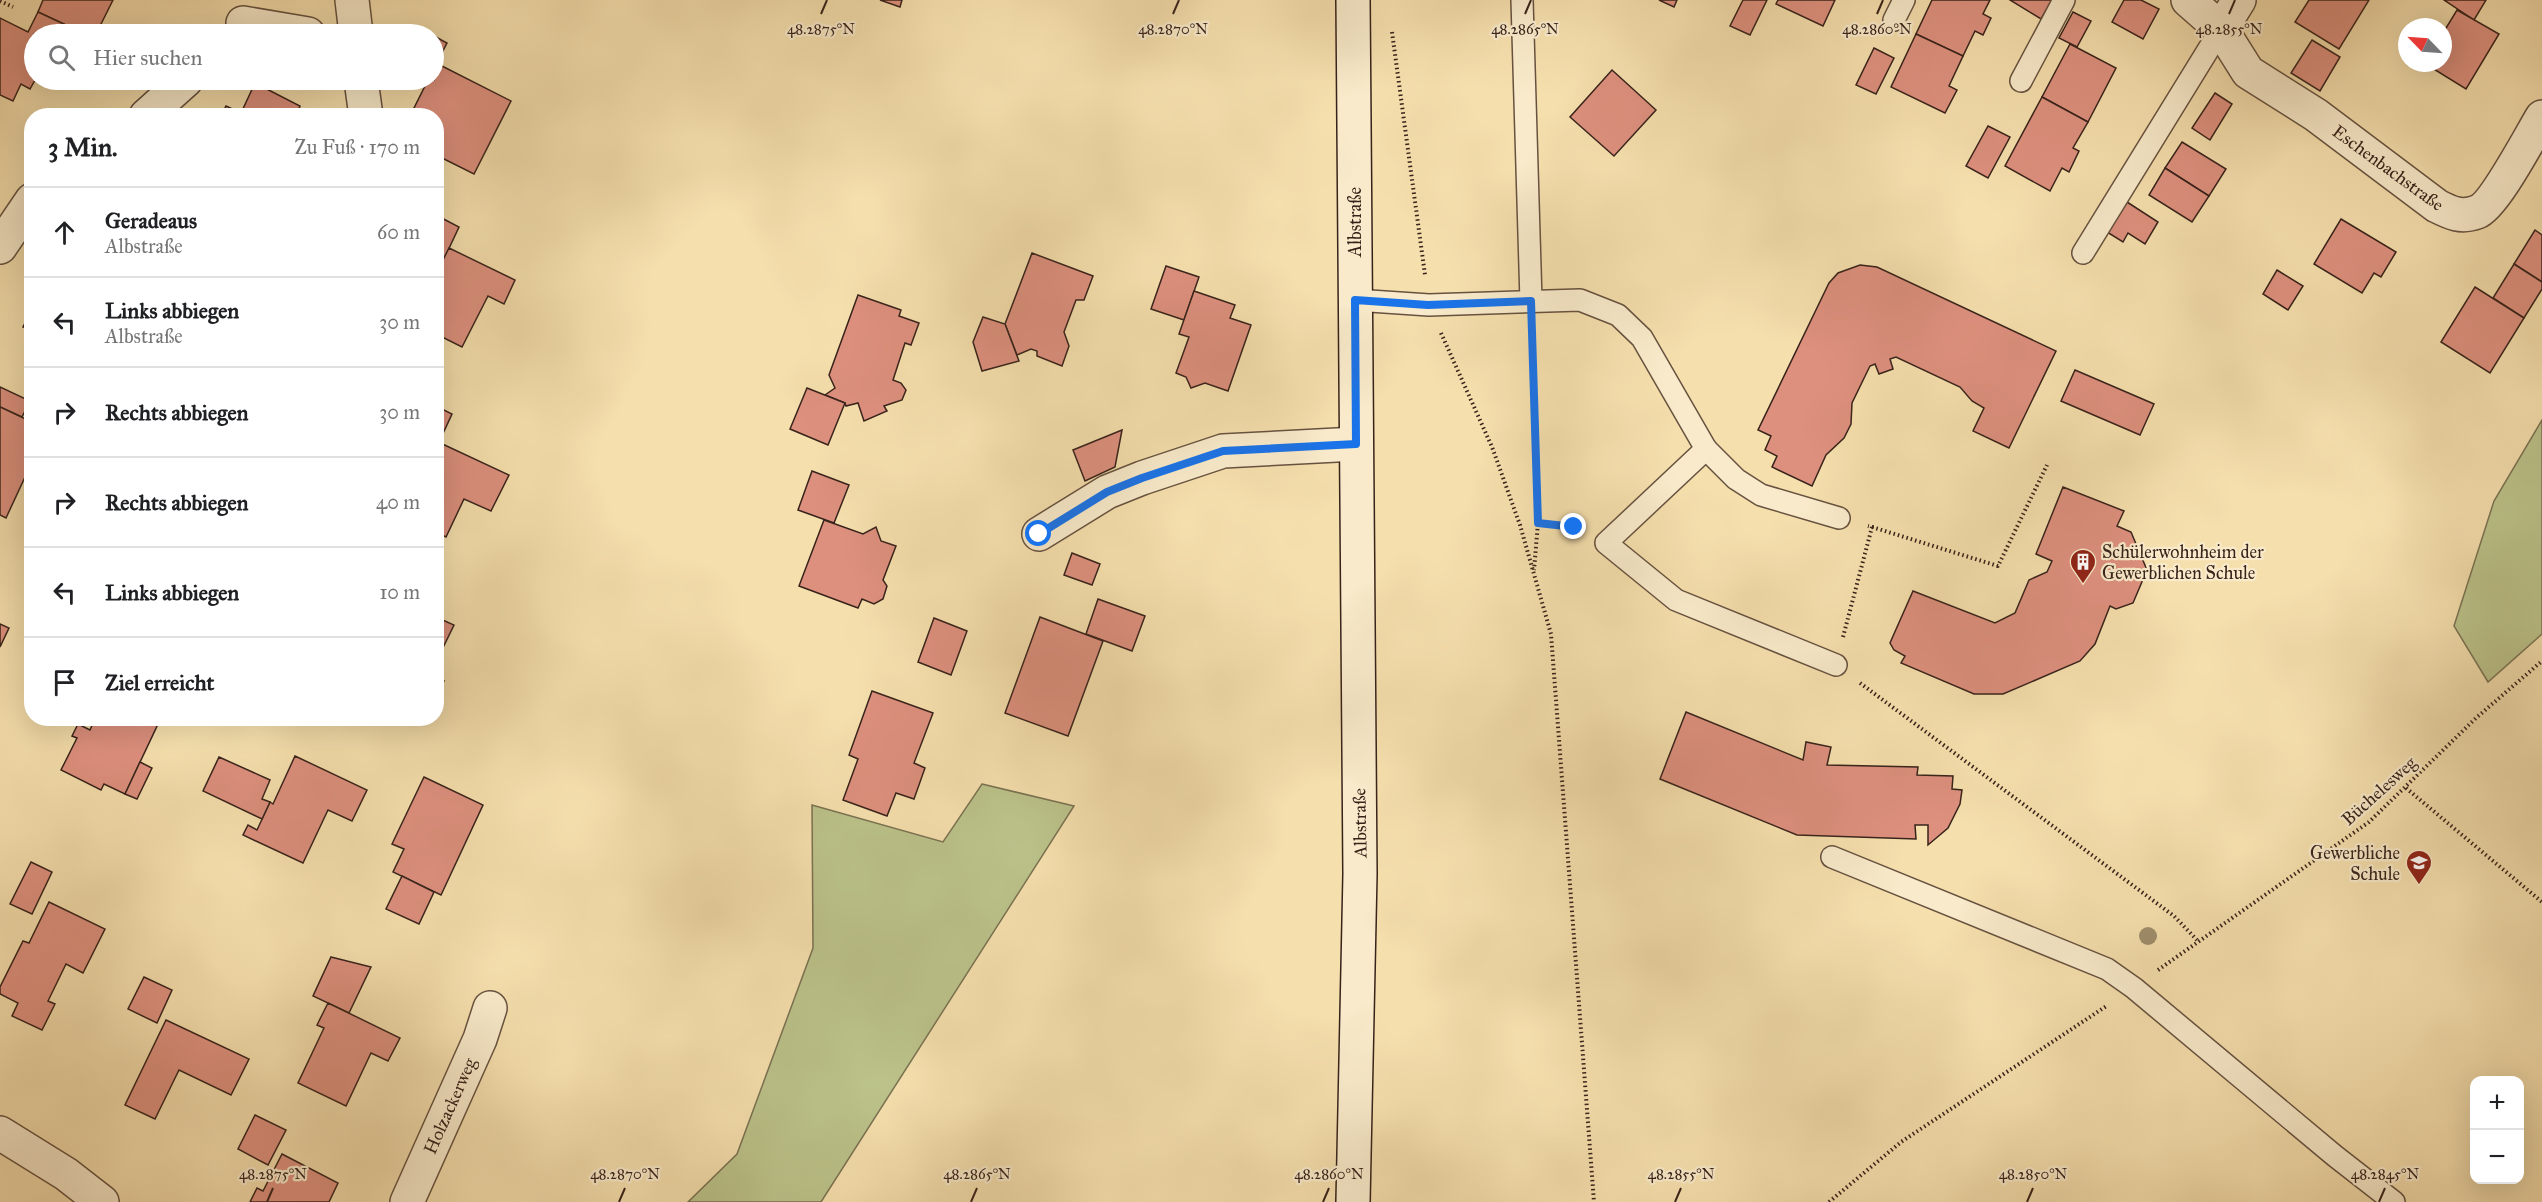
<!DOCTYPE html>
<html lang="de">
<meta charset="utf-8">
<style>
:root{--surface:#fff;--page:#f2f2f2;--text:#202124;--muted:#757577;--line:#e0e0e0}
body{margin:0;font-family:"IM FELL Great Primer",serif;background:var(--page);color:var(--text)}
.controls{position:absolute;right:18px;bottom:18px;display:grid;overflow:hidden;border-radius:12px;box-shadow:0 6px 24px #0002}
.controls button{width:54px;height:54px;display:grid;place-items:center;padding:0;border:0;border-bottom:2px solid var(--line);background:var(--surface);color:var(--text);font:30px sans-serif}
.compass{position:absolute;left:2398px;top:18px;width:54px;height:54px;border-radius:50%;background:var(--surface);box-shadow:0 6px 24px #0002;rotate:295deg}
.stop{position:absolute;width:18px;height:18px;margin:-14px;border:4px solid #1a73e8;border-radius:50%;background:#fff}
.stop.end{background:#1a73e8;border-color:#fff;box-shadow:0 2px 6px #0008}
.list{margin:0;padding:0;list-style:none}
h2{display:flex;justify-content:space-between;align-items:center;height:78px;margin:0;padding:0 24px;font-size:26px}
h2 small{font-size:20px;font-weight:400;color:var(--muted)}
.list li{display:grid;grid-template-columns:39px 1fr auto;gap:18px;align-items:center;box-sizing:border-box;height:90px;padding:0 24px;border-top:2px solid var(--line)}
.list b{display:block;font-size:22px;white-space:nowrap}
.list p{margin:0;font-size:20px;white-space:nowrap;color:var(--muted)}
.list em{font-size:20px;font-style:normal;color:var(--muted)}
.icon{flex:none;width:33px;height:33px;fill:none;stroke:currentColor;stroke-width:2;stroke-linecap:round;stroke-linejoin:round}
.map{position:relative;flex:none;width:2542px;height:1202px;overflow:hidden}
.search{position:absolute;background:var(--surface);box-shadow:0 6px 24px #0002;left:24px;top:24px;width:420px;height:66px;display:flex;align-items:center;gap:15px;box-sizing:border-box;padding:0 21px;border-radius:33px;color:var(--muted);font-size:22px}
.panel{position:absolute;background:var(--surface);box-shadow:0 6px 24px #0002;left:24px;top:108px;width:420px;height:618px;border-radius:24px}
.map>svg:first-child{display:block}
.green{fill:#bbc28a;stroke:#7a7252;stroke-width:1.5}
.building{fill:#dd907e;stroke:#38231b;stroke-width:1.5}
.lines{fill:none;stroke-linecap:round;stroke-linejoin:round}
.lane-casing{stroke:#675240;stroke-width:24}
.street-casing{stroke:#675240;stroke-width:36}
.secondary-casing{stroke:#38231b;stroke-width:36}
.path{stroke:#38231b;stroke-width:4;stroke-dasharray:1.5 3;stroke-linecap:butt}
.lane{stroke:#f8eaca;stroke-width:21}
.street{stroke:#f8eaca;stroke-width:33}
.secondary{stroke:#f8eaca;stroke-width:33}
.tree{fill:#9f8e6c}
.route{stroke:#1a73e8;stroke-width:8}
.ticks{fill:none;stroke:#38231b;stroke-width:2}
.labels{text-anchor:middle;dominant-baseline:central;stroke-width:4.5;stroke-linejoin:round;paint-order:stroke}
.street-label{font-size:18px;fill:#38231b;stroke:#f8eaca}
.poi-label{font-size:18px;fill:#38231b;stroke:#f8eaca;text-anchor:start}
.ticks-label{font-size:15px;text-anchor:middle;fill:#38231b;stroke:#f8eaca;stroke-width:4.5;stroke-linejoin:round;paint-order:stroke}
</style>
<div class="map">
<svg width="2542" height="1202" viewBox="0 0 2542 1202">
<rect width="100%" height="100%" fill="#f5dfad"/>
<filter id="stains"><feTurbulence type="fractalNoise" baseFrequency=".00333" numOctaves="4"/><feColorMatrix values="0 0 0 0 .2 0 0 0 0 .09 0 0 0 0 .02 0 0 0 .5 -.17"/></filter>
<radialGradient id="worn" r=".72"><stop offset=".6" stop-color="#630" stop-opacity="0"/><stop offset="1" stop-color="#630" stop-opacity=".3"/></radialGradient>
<g class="green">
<path d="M2542 420V634L2488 682 2454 626 2494 501Z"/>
<path d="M982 784 1074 806 821 1202H688L737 1154 813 948 812 805 943 842Z"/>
</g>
<g class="building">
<path d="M43 0H113L96 34H85L38 12Z"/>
<path d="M880 0H902L900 7Z"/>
<path d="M1659 0H1677L1674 7Z"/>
<path d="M1743 0H1767L1750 35 1730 26Z"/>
<path d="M1778 0H1835L1823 26 1776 4Z"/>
<path d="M1932 0H1990L1983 14 1991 18 1983 35 1975 31 1963 56 1916 34Z"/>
<path d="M2010 0H2052L2041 19Z"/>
<path d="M2124 0H2141L2159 9 2143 39 2112 22Z"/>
<path d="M2309 0H2369L2339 49 2295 22Z"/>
<path d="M2444 0H2486L2474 20Z"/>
<path d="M2457 10 2499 34 2466 89 2424 63H2443V33Z"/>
<path d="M38 12 83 33 34 34 35 80 30 89 21 84 13 101 0 95V18L28 32Z"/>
<path d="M2073 12 2091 21 2077 47 2059 38Z"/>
<path d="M416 27 430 34H412Z"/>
<path d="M1916 34 1963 56 1949 86 1957 90 1945 113 1891 87Z"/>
<path d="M434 36 447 43 434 68Z"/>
<path d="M2312 40 2340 57 2320 91 2291 73Z"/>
<path d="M2070 44 2116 68 2088 122 2042 97Z"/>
<path d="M1874 48 1894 58 1876 94 1856 85Z"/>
<path d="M436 63 511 101 474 174 436 155V116H410L428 80H434Z"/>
<path d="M1612 70 1656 110 1614 156 1570 117Z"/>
<path d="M255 83 300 106 296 116H221L226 106 241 113Z"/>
<path d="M2215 93 2232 104 2210 140 2192 128Z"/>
<path d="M2042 97 2088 122 2073 148 2079 151 2069 172 2062 168 2050 191 2005 166Z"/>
<path d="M1988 126 2010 137 1988 178 1966 166Z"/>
<path d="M2182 142 2226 169 2209 196 2165 168Z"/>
<path d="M2165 168 2209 196 2192 222 2149 195Z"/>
<path d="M2127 202 2158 222 2145 244 2128 233 2123 242 2107 232Z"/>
<path d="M436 215 459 227 444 259 436 256Z"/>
<path d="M2341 219 2396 252 2381 277 2374 273 2362 293 2314 264Z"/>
<path d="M2535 230 2542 235V282L2514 264Z"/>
<path d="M449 248 515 280 504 304 488 296 462 347 436 334V274Z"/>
<path d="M1032 253 1093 276 1084 300H1076L1064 332 1069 346 1062 366 1037 356V351L1031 349 1017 355 1005 324Z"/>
<path d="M2514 264 2542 282V289L2524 318 2493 298Z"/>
<path d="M1860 265 1877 267 2056 351 2009 448 1973 431 1984 408 1972 401 1960 387 1896 357 1890 359 1893 369 1879 374 1875 364 1870 366 1852 403 1851 424 1844 438 1826 455 1812 486 1772 467 1777 456 1765 450 1771 436 1758 430 1829 283 1838 273Z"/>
<path d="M1166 266 1199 277 1184 320 1151 309Z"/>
<path d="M2277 270 2303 286 2288 310 2263 294Z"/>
<path d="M2475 287 2524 318 2490 373 2441 342Z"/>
<path d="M1194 291 1235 305 1230 318 1251 325 1228 391 1205 383 1191 388 1186 377 1176 373 1189 337 1179 334Z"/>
<path d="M858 295 901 310 899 316 919 323 911 345 905 343 893 380 901 383 906 390 902 400 884 406 887 411 864 421 858 403 846 406 845 403 825 395 835 388 829 375Z"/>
<path d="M32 310V331L23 327Z"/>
<path d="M983 317 1005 324 1019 361 982 371 973 342Z"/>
<path d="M2075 370 2154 404 2140 435 2061 401Z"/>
<path d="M0 387 30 401 22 417 0 407Z"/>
<path d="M807 388 845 403 828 445 790 429Z"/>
<path d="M436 406 452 414 439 442 436 441Z"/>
<path d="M0 407 32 422V462L6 518 0 515Z"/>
<path d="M1122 430 1115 467 1085 481 1073 450Z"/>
<path d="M436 441 509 475 491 511 464 499 446 537 436 532Z"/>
<path d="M812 471 849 485 834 523 798 510Z"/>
<path d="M2063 487 2124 511 2117 526 2131 532 2147 570 2133 603 2116 609 2110 606 2095 644 2080 661 2003 694H1974L1901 663 1905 656 1894 650 1890 643 1913 591 1995 623 2015 613 2029 580 2047 572 2052 561 2036 554Z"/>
<path d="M824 520 863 534 876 527 881 541 896 546 883 580 887 586 883 599 874 604 862 599 858 608 799 586Z"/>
<path d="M1072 553 1100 564 1092 585 1064 575Z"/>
<path d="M1098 599 1145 616 1132 651 1086 634Z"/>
<path d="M436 617 454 625 436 662Z"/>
<path d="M1040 617 1103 641 1068 736 1005 713Z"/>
<path d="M934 618 967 631 951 675 918 662Z"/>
<path d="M0 624 9 628 0 647Z"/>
<path d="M436 678 444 681 436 697Z"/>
<path d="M872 691 933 713 914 763 925 768 914 799 896 793 887 816 843 800 858 759 849 755Z"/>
<path d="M1686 712 1803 760 1806 742 1831 747 1827 765 1918 767 1917 775 1953 776 1952 789 1962 790 1960 804 1948 828 1928 845V825H1915L1916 839 1797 835 1660 779Z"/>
<path d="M95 718H146L158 724 125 794 104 784 101 790 61 770 77 738 72 736 78 724 90 730Z"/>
<path d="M295 756 367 790 352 821 328 810 303 863 243 835 248 825 257 830 270 802 273 804Z"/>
<path d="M219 757 270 780 262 799 270 802 262 819 203 791Z"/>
<path d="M140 762 152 768 137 799 125 794Z"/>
<path d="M424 777 483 805 441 895 393 872 404 849 392 844Z"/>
<path d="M31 862 52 872 32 914 10 904Z"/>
<path d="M402 876 434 892 419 924 386 909Z"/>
<path d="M49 902 105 929 83 973 66 964 48 1001 55 1004 42 1030 12 1016 18 1003 0 994V987L23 941 29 943Z"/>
<path d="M331 957 371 967 349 1013 313 996Z"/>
<path d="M144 977 172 990 157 1023 128 1009Z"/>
<path d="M328 1003 400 1038 388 1061 371 1053 346 1106 298 1083 324 1028 317 1025Z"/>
<path d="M166 1020 249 1059 231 1095 179 1070 155 1119 125 1105Z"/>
<path d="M255 1115 286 1130 268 1165 238 1149Z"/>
<path d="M282 1154 338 1183 329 1202H250L257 1188 263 1191Z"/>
</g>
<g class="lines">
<defs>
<g id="lane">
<path d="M1522 0 1531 301"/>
<path d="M1894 20 1904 0"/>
<path d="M2021 81 2064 0"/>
<path d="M2083 253 2221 29"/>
<path d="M1355 300 1429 305 1580 300 1618 315 1642 338 1706 449 1606 543 1676 600 1836 665"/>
<path d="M1706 449 1736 479 1761 495 1839 518"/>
<path d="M1832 857 2107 969 2134 988 2335 1156 2394 1202"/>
</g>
<g id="street">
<path d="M352 0 356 34"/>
<path d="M2188 0 2221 29 2239 0"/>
<path d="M243 23 308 34"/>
<path d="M2221 29 2248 72 2316 115 2437 206C2451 213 2461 218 2477 212 2494 206 2531 135 2542 117"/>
<path d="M361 80 366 116"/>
<path d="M146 116 186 80"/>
<path d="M0 247 32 200"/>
<path d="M1039 534 1107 492 1142 478 1223 451 1356 444"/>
<path d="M0 1133 66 1174 102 1202"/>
<path d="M407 1202 480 1039 490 1008"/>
</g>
<path id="secondary" d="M1353 1202 1360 874 1353 0"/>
</defs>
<use href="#lane" class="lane-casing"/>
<use href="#street" class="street-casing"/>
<use href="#secondary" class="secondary-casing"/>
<g class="path">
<path d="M0 1 13 7"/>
<path d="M1392 32 1425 275"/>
<path d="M1532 331 1538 523 1534 570"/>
<path d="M1441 333 1492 447 1520 525 1551 634 1594 1202"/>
<path d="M1538 523 1578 529"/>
<path d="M1872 527 1998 566 2047 465"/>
<path d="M1843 637 1872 527 1868 526"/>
<path d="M1860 683 2174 916 2197 940"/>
<path d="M2406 788 2542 902"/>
<path d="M2158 970 2369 822 2476 718 2542 661"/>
<path d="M1829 1202 1901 1142 2108 1005"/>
</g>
<use href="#lane" class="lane"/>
<use href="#street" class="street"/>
<use href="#secondary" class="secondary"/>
</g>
<circle class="tree" cx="2148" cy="936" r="9"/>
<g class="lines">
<path class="route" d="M1039 534 1107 492 1142 478 1223 451 1356 444 1355 300 1428 305 1531 301 1538 523 1574 527"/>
</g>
<path class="ticks" d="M821 14 827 0M1173 14 1179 0M1525 14 1531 0M1877 14 1883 0M2229 14 2235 0M267 1202 273 1188M619 1202 625 1188M971 1202 977 1188M1323 1202 1329 1188M1675 1202 1681 1188M2027 1202 2033 1188M2379 1202 2385 1188"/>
<defs>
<symbol id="building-pin" viewBox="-11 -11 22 30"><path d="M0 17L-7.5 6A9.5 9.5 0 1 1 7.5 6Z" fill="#8f2418" stroke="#f8eaca"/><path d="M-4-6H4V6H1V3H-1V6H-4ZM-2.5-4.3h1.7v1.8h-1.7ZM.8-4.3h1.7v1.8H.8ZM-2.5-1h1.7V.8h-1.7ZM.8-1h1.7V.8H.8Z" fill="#fff"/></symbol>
<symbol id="school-pin" viewBox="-11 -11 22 30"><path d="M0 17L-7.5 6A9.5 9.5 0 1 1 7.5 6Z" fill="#8f2418" stroke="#f8eaca"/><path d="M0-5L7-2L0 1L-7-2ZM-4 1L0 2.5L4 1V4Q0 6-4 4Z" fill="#fff"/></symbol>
</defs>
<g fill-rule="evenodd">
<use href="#building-pin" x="2068" y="547" width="30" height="40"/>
<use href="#school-pin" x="2404" y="848" width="30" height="40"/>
</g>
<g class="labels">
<g class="street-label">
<text transform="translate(2388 168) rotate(36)">Eschenbachstraße</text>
<text transform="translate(1355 222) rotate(-90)">Albstraße</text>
<text transform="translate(2379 791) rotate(-42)">Büchelesweg</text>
<text transform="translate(1360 823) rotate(-91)">Albstraße</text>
<text transform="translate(450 1106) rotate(-66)">Holzackerweg</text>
</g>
<g class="poi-label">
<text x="2102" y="552">Schülerwohnheim der<tspan x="2102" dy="21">Gewerblichen Schule</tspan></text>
<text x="2400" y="853" text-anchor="end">Gewerbliche<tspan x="2400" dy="21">Schule</tspan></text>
</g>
</g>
<g class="ticks-label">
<text x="821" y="34">48.2875°N</text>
<text x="1173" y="34">48.2870°N</text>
<text x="1525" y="34">48.2865°N</text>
<text x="1877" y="34">48.2860°N</text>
<text x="2229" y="34">48.2855°N</text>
<text x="273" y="1179">48.2875°N</text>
<text x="625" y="1179">48.2870°N</text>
<text x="977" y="1179">48.2865°N</text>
<text x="1329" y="1179">48.2860°N</text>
<text x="1681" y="1179">48.2855°N</text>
<text x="2033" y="1179">48.2850°N</text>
<text x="2385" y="1179">48.2845°N</text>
</g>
<rect width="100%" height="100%" filter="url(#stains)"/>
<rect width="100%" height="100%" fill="url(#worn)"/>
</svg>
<div class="controls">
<button>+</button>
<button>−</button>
</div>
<svg class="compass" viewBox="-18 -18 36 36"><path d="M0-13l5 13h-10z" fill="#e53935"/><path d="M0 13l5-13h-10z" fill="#757577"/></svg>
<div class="stop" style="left:1039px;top:534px"></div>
<div class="stop end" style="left:1574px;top:527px"></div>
<div class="search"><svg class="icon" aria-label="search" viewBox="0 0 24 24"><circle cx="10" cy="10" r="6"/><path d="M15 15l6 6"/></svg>Hier suchen</div>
<section class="panel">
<h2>3 Min.<small>Zu Fuß · 170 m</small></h2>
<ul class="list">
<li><svg class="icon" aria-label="ahead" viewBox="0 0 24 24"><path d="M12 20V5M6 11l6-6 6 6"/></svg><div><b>Geradeaus</b><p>Albstraße</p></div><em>60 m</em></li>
<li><svg class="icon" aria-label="left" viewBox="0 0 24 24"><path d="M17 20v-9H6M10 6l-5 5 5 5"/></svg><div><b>Links abbiegen</b><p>Albstraße</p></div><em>30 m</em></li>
<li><svg class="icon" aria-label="right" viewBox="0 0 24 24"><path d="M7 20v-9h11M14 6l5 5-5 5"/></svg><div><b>Rechts abbiegen</b></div><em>30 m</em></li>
<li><svg class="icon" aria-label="right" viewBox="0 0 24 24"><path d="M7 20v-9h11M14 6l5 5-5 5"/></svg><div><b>Rechts abbiegen</b></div><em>40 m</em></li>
<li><svg class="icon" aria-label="left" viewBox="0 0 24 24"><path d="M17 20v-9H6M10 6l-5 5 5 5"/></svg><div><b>Links abbiegen</b></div><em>10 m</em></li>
<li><svg class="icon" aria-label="arrive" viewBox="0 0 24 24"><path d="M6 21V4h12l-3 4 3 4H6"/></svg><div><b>Ziel erreicht</b></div></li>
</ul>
</section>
</div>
